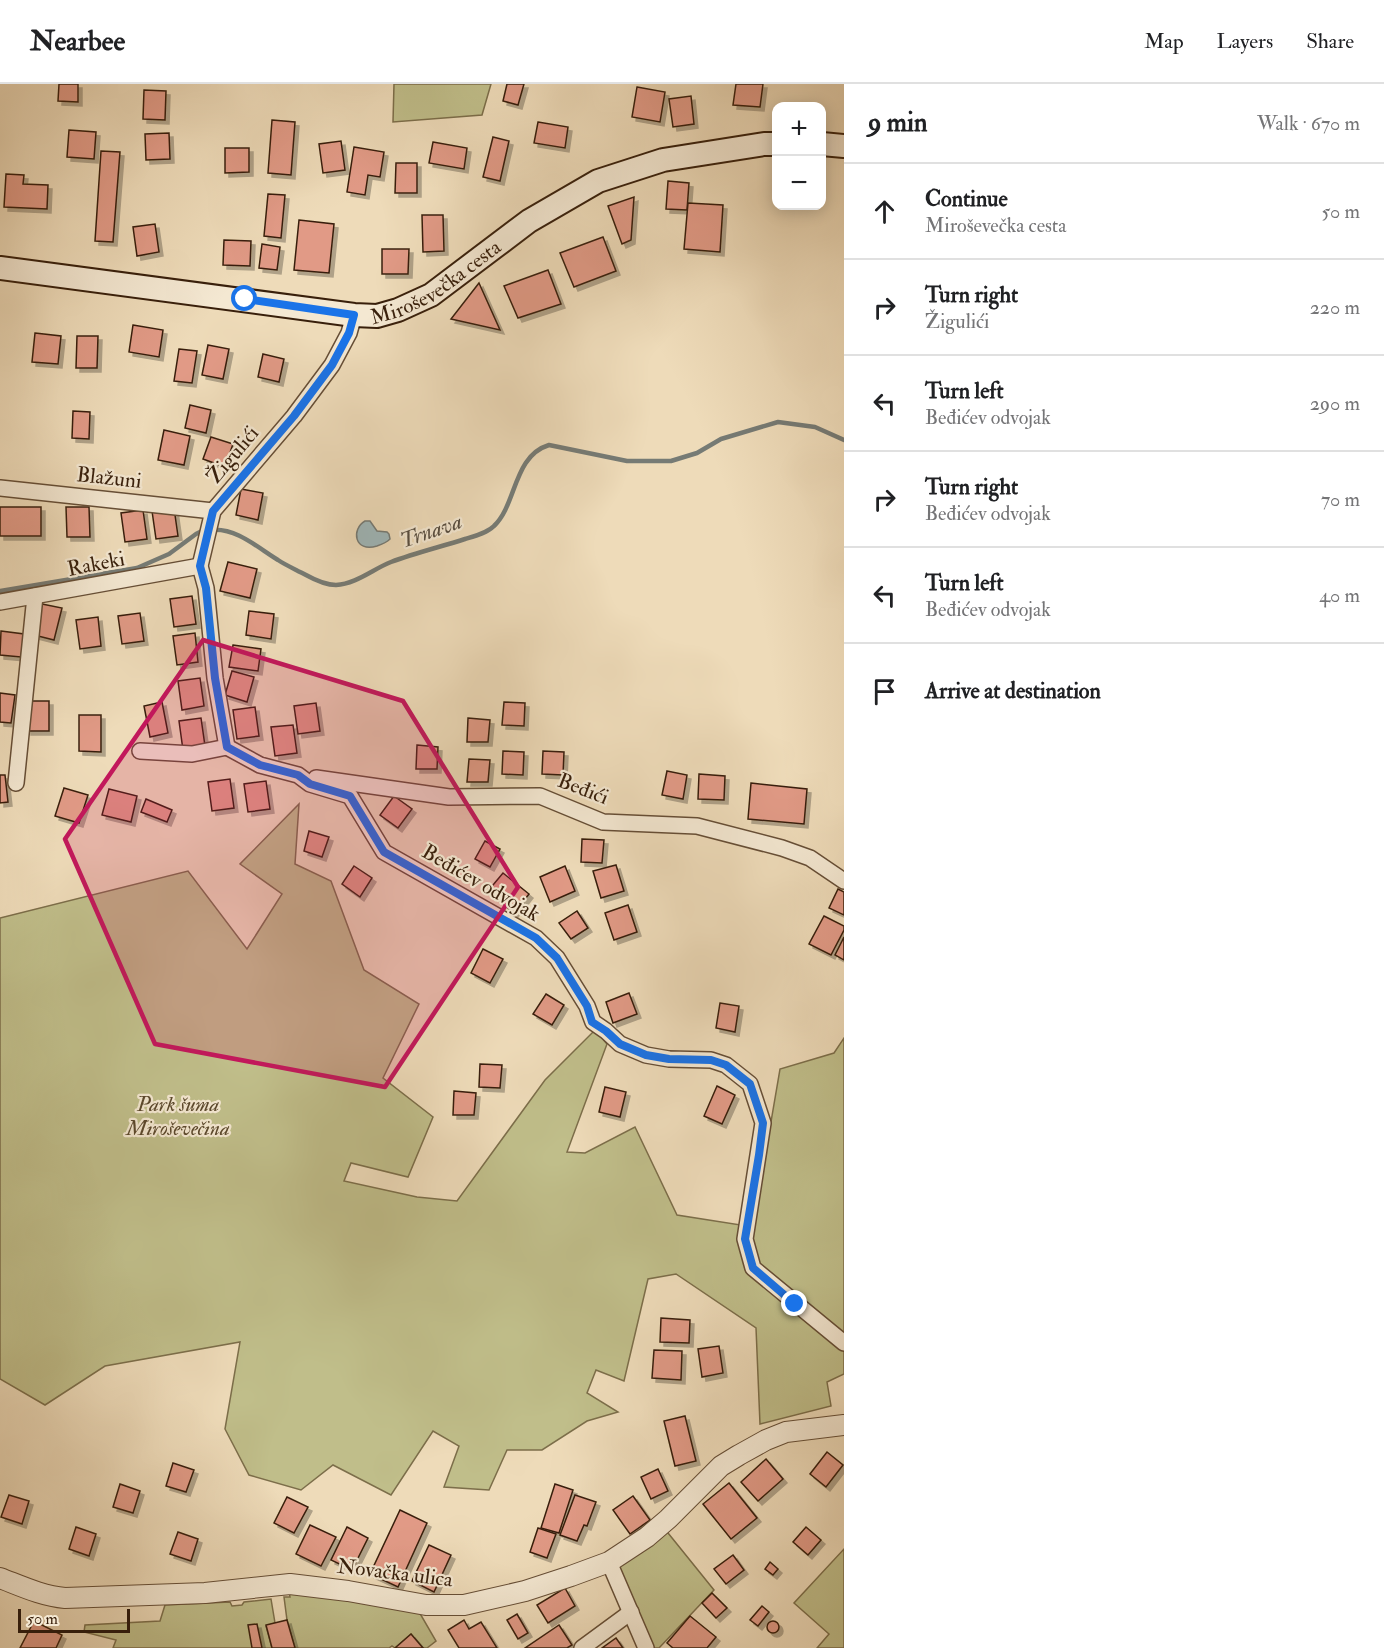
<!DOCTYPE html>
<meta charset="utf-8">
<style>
:root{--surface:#fff;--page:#f6f6f6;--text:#202124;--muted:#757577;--line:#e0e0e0}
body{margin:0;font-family:"IM FELL Double Pica",serif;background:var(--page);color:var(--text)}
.controls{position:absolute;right:18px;top:18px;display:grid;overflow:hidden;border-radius:12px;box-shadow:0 3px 15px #0003}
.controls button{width:54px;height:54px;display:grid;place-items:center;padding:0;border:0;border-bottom:2px solid var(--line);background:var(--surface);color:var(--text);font:30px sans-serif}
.scale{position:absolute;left:18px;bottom:15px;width:112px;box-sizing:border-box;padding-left:6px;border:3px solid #381f0b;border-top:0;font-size:16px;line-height:21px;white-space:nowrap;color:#381f0b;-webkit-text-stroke:4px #f4e8d2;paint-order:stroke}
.stop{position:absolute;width:18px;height:18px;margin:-14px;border:4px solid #1a73e8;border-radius:50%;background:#fff}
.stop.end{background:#1a73e8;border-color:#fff;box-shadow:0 2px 6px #0008}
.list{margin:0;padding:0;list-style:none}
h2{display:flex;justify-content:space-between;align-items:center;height:78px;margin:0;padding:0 24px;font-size:26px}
h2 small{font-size:20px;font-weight:400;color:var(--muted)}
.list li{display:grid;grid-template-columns:39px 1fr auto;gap:18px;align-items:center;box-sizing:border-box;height:96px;padding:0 24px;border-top:2px solid var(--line)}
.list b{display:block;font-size:22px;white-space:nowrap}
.list p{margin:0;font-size:20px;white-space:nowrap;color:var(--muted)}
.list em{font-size:20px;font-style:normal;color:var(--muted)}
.icon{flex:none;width:33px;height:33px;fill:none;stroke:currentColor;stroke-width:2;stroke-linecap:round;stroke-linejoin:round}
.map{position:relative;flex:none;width:844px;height:1564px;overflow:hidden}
header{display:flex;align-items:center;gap:36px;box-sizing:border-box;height:84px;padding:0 30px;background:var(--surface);border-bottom:2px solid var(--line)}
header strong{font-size:28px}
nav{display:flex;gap:33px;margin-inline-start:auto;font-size:21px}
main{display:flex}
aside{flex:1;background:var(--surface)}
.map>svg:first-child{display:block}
.green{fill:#c0be8a;stroke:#7c6e4a;stroke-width:1.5}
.water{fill:#9fb8bb;stroke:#767b75;stroke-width:1.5}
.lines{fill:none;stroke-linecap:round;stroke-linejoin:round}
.stream{stroke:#767b75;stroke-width:4.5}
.building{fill:#e19a86;stroke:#381f0b;stroke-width:1.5;filter:url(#shadow)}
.minor-casing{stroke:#664e36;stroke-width:18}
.tertiary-casing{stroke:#664e36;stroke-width:22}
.secondary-casing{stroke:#381f0b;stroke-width:26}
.minor{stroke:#f4e8d2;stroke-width:15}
.tertiary{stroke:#f4e8d2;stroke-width:20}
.secondary{stroke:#f4e8d2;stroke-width:22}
.route{stroke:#1a73e8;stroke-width:8}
.marked{fill:#c2185b;fill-opacity:0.2;stroke:#c2185b;stroke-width:4.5;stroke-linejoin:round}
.labels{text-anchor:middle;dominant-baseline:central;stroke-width:4.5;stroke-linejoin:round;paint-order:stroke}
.street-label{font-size:21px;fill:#381f0b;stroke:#f4e8d2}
.park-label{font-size:21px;font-style:italic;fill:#5a472b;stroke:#f4e8d2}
.water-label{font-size:22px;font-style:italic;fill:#574d40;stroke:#f4e8d2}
</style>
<header>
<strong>Nearbee</strong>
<nav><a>Map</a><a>Layers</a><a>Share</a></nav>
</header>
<main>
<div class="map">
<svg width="844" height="1564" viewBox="0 0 844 1564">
<defs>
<filter id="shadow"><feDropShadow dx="4" dy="4" stdDeviation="0" flood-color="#0004"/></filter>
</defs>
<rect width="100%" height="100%" fill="#eedbb9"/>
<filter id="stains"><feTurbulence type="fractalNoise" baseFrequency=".00333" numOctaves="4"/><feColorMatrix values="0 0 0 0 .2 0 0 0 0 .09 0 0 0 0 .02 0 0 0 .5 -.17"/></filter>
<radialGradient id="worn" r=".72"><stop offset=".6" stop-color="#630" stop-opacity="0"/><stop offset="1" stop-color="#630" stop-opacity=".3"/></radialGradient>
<g class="green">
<path d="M394 0H491L482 31 393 38Z"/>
<path d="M299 720 295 780 331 797 364 886 419 920 383 994 433 1033 408 1093 351 1079 344 1097 417 1113 457 1117 545 996 595 946 607 960 567 1068 585 1069 635 1043 677 1131 753 1143 780 985 834 969 844 954V1290L827 1298 831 1322 760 1340 756 1244 676 1190 648 1195 624 1297 596 1286 587 1309 618 1328 587 1337 542 1366H507L489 1406 444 1403 459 1362 433 1347 391 1411 333 1381 301 1406 249 1391 225 1345 240 1258 105 1282 45 1321 0 1295V834L188 787 247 865 282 810 240 780Z"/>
<path d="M664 1444 714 1506 659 1564H649L618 1484Z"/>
<path d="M844 1465V1564H817L829 1550 794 1519Z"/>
<path d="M289 1507 418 1526 436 1557 427 1564H423L411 1550 395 1564 392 1562 389 1564H295L287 1536 284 1513H290Z"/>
<path d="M271 1515 275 1539 266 1542 272 1564H113L116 1556 84 1548 85 1541 160 1537 165 1521 230 1518 232 1522 242 1521 244 1518Z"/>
</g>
<path class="water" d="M365 437H370L377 447 387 448 389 450 390 455C386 459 383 460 377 462 354 469 351 445 365 437Z"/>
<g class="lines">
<g class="stream">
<path d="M212 446C237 444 258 464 278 476 287 482 297 486 306 491 315 496 326 501 336 501 356 500 373 485 391 478 415 469 440 463 465 455 475 452 487 449 494 442 517 420 513 372 549 361L627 377H671L697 369 721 355 778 338 815 343 844 356"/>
<path d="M0 507 137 484 169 470 196 450 204 446"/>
</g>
</g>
<g class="building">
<path d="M59 0H78V18L58 17Z"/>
<path d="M507 0H524L518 21 503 17Z"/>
<path d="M736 0H763L760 23 733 21Z"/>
<path d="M637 3 665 8 660 38 632 33Z"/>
<path d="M144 6 166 7 165 36 143 35Z"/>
<path d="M691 12 694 40 673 43 669 15Z"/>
<path d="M272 36 295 38 291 91 268 89Z"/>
<path d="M538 38 568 43 565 64 534 59Z"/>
<path d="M69 46 96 48 94 75 67 73Z"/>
<path d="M169 49 170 75 146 76 145 50Z"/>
<path d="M493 53 509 57 500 97 483 93Z"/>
<path d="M341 57 345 86 323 89 319 60Z"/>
<path d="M433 58 467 64 464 85 429 79Z"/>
<path d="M354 63 384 68 380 93 368 91 365 111 347 108Z"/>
<path d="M225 64H249V88L225 89Z"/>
<path d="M101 67 120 68 113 158 95 157Z"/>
<path d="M396 79H417V109H395Z"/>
<path d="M6 90 24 91 23 100 48 101 47 125 4 123Z"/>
<path d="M668 97 689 99 687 126 666 125Z"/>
<path d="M268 110 285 111 281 154 264 152Z"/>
<path d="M634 113 631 156 622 160 608 122Z"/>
<path d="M688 119 723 121 720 168 684 165Z"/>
<path d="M422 131H443L444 167 423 168Z"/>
<path d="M299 136 334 140 329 189 294 186Z"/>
<path d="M155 140 159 168 137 172 133 143Z"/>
<path d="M603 153 616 187 574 203 560 169Z"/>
<path d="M224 156 251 157 250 182 223 181Z"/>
<path d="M262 160 280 163 277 186 259 184Z"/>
<path d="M382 165H409L408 190H382Z"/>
<path d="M548 186 561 220 518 234 504 202Z"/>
<path d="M479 199 500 246 451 235Z"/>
<path d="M133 241 163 246 159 273 129 268Z"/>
<path d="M35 249 61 252 58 280 32 278Z"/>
<path d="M77 252H98L97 284H76Z"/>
<path d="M208 261 229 265 223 295 202 291Z"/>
<path d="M179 265 197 267 192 299 174 297Z"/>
<path d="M263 270 284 275 279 298 258 293Z"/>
<path d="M190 321 211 326 206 349 185 344Z"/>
<path d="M73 327 90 328 89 355 72 354Z"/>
<path d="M164 346 190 352 184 381 158 376Z"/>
<path d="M211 353 233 360 225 383 203 375Z"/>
<path d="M241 405 263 409 258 436 236 431Z"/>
<rect x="0" y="423" width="41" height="29"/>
<path d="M66 423H89L90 453H67Z"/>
<path d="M174 424 178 452 156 455 152 427Z"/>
<path d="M143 426 147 455 125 458 121 429Z"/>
<path d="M228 478 257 485 250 514 220 507Z"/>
<path d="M192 512 196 540 174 543 170 515Z"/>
<path d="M42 520 62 524 54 556 34 551Z"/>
<path d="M249 527 274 530 271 555 246 551Z"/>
<path d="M140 529 144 557 122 560 118 532Z"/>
<path d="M98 533 101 562 80 565 76 536Z"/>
<path d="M1 547 24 550 21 573 0 571Z"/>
<path d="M195 549 198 578 177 581 173 552Z"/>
<path d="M233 561 261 565 258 587 229 583Z"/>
<path d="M232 587 254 593 247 618 225 611Z"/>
<path d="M200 594 204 622 182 626 178 597Z"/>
<path d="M0 609 15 611 11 639 0 638Z"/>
<rect x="27" y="617" width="22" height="30"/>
<path d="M162 618 168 649 150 653 144 622Z"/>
<path d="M504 618 525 619 524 642 502 641Z"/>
<path d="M316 619 320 647 298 650 294 622Z"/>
<path d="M255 623 259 652 237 655 233 626Z"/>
<path d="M79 631H101V668L79 667Z"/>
<path d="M201 634 205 662 183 666 179 637Z"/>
<path d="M468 634 490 636 488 658H467Z"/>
<path d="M293 641 297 669 275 672 271 643Z"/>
<path d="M417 661 438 663 437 685H416Z"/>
<path d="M503 667 524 668 523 691 502 690Z"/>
<path d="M543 667 564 668 563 691 542 690Z"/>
<path d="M469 675 490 676 488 698H467Z"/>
<path d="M667 687 687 691 683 715 662 711Z"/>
<path d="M699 690 725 692 724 716 698 715Z"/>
<path d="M0 691H5L8 718 0 719Z"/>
<path d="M230 695 234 724 212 727 208 698Z"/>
<path d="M266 697 270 725 248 728 244 700Z"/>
<path d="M751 699 807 705 804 740 748 735Z"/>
<path d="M64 704 88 711 79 739 55 732Z"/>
<path d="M109 705 137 712 131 738 102 731Z"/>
<path d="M394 712 412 725 398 744 380 731Z"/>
<path d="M146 715 172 726 167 738 141 728Z"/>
<path d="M309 747 329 753 322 773 304 767Z"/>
<path d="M582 755 604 756 602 779 581 778Z"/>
<path d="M485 757 500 765 490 783 475 775Z"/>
<path d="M616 781 624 807 601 814 593 787Z"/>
<path d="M354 782 372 794 360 813 342 800Z"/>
<path d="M565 782 575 807 550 818 540 793Z"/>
<path d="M503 789 529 810 514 829 488 807Z"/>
<path d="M838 805 844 808V831L829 824Z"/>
<path d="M628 821 637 848 614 856 605 829Z"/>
<path d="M577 827 588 844 571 855 559 839Z"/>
<path d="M824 832 844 842V846L831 871 809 860Z"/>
<path d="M844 853V876L835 871Z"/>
<path d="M483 865 503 875 490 899 471 889Z"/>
<path d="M629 909 637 930 613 939 606 918Z"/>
<path d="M546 910 564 921 552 941 533 930Z"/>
<path d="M720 919 739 922 735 948 716 944Z"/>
<path d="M480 980 502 981 500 1004 479 1003Z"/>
<path d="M717 1002 735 1011 722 1040 704 1032Z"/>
<path d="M605 1003 626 1008 620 1033 599 1028Z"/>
<path d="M454 1007 476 1009 474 1031H453Z"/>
<path d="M661 1234 690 1236 689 1259 660 1258Z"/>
<path d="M719 1262 723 1289 702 1293 698 1265Z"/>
<path d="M654 1266 682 1267 681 1296 652 1294Z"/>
<path d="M685 1332 696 1377 675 1382 664 1337Z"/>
<path d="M827 1368 843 1381 826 1403 810 1390Z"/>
<path d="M766 1375 783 1395 758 1417 741 1398Z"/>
<path d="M173 1379 194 1386 186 1408 166 1402Z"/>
<path d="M658 1385 668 1407 651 1415 641 1393Z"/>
<path d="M729 1399 757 1434 731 1455 703 1420Z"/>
<path d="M120 1400 140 1407 133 1429 113 1423Z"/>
<path d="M555 1400 573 1406 559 1449 541 1444Z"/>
<path d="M9 1411 29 1417 22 1440 1 1433Z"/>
<path d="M575 1411 596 1418 587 1442 584 1441 577 1457 560 1451Z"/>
<path d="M633 1412 650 1436 630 1450 613 1426Z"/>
<path d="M287 1413 308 1423 294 1449 274 1439Z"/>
<path d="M400 1426 427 1439 398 1503 370 1490Z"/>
<path d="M310 1441 336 1453 321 1482 296 1470Z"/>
<path d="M76 1443 96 1450 89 1472 69 1465Z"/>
<path d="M347 1443 368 1454 352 1486 331 1476Z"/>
<path d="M806 1443 821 1456 808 1471 793 1458Z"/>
<path d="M538 1444 556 1450 547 1474 530 1468Z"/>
<path d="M178 1448 198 1455 191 1477 170 1470Z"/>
<path d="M429 1461 451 1471 434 1508 412 1497Z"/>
<path d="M733 1471 744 1486 726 1500 714 1485Z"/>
<path d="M770 1478 778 1485 773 1491 765 1485Z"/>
<path d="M565 1504 575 1522 548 1539 537 1521Z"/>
<path d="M712 1509 727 1524 716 1534 702 1519Z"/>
<path d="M762 1522 769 1528 758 1542 750 1536Z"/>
<path d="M517 1530 528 1549 518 1555 507 1536Z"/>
<path d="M690 1532 716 1553 707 1564H673L667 1559Z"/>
<path d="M287 1536 295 1564H272L266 1541Z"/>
<path d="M464 1536 469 1545 481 1538 497 1564H459L448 1546Z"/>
<path d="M34 1537 62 1551 56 1564H20Z"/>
<circle cx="773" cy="1543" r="6"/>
<path d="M257 1540 262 1564H252L248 1541Z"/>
<path d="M559 1541 572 1561 567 1564H525Z"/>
<path d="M411 1550 423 1564H395Z"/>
<path d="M616 1554 623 1564H602Z"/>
</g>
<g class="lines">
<defs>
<g id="minor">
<path d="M0 404 213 427"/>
<path d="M0 518 200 482"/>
<path d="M227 663 260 681 298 691 310 700 350 712 384 768 536 854 557 874 587 922 593 938 606 947 620 960 646 971 669 975 711 976 726 981 750 1000 763 1039 745 1155 753 1184 844 1259"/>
<path d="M227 663 215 594 206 504 200 482 213 427 294 332 332 281 349 249 354 231"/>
<path d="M140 667 192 670 227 663"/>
<path d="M316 694 449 713 540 712 603 738 697 742 782 764 810 774 844 797"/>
<path d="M16 699 35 512"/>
<path d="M609 1478 646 1564"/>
<path d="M582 1564 631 1528"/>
</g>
<path id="tertiary" d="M0 1494C21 1502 42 1512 65 1514L205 1509 290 1500 348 1507 426 1521H464L525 1507 571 1492 609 1478 647 1453 668 1435 721 1382 739 1371 766 1356 786 1348 844 1341"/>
<g id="secondary">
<path d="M822 60 844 62"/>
<path id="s1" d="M0 184 354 231 377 232 398 226 431 211 529 137 598 97 663 76 764 60H776"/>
</g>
</defs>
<use href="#minor" class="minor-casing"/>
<use href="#tertiary" class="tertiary-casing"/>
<use href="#secondary" class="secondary-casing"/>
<use href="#minor" class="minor"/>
<use href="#tertiary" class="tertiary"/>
<use href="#secondary" class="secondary"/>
</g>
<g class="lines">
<path class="route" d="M245 215 354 231 349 249 332 281 294 332 213 427 200 482 206 504 215 594 227 663 260 681 298 691 310 700 350 712 384 768 536 854 557 874 587 922 592 938 606 947 620 960 646 971 669 975 711 976 726 981 750 1000 763 1039 759 1071 745 1155 753 1184 795 1220"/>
</g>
<path class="marked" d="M203 556 403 617 518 803 385 1003 155 960 65 755Z"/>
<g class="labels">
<g class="street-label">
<text stroke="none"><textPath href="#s1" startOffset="448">Miroševečka cesta</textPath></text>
<text transform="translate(233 371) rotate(-50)">Žigulići</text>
<text transform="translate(109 394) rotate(6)">Blažuni</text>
<text transform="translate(96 480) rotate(-11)">Rakeki</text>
<text transform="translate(583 705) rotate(21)">Beđići</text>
<text transform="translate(481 799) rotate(30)">Beđićev odvojak</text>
<text transform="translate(395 1489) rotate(7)">Novačka ulica</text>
</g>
<g class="park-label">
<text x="178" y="1020">Park šuma<tspan x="178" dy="24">Miroševečina</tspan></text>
</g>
<g class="water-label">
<text transform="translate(431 447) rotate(-19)">Trnava</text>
</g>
</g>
<rect width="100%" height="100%" filter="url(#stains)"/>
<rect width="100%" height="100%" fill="url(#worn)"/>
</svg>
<div class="controls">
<button>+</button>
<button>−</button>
</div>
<div class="scale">50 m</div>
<div class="stop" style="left:245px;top:215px"></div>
<div class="stop end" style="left:795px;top:1220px"></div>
</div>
<aside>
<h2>9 min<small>Walk · 670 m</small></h2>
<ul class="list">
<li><svg class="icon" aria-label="ahead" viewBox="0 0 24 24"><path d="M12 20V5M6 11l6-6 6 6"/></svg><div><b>Continue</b><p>Miroševečka cesta</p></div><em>50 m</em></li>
<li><svg class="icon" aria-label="right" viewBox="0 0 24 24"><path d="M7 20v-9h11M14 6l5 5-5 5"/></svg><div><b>Turn right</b><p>Žigulići</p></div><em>220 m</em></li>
<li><svg class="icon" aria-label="left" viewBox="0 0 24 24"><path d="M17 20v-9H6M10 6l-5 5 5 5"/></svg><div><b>Turn left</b><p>Beđićev odvojak</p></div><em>290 m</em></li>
<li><svg class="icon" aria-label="right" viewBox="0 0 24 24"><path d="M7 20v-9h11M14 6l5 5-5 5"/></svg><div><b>Turn right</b><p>Beđićev odvojak</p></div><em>70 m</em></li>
<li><svg class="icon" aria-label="left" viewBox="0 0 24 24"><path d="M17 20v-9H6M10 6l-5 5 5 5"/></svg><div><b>Turn left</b><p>Beđićev odvojak</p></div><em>40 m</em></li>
<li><svg class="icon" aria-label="arrive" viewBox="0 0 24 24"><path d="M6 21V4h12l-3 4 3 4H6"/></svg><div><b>Arrive at destination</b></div></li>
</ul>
</aside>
</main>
